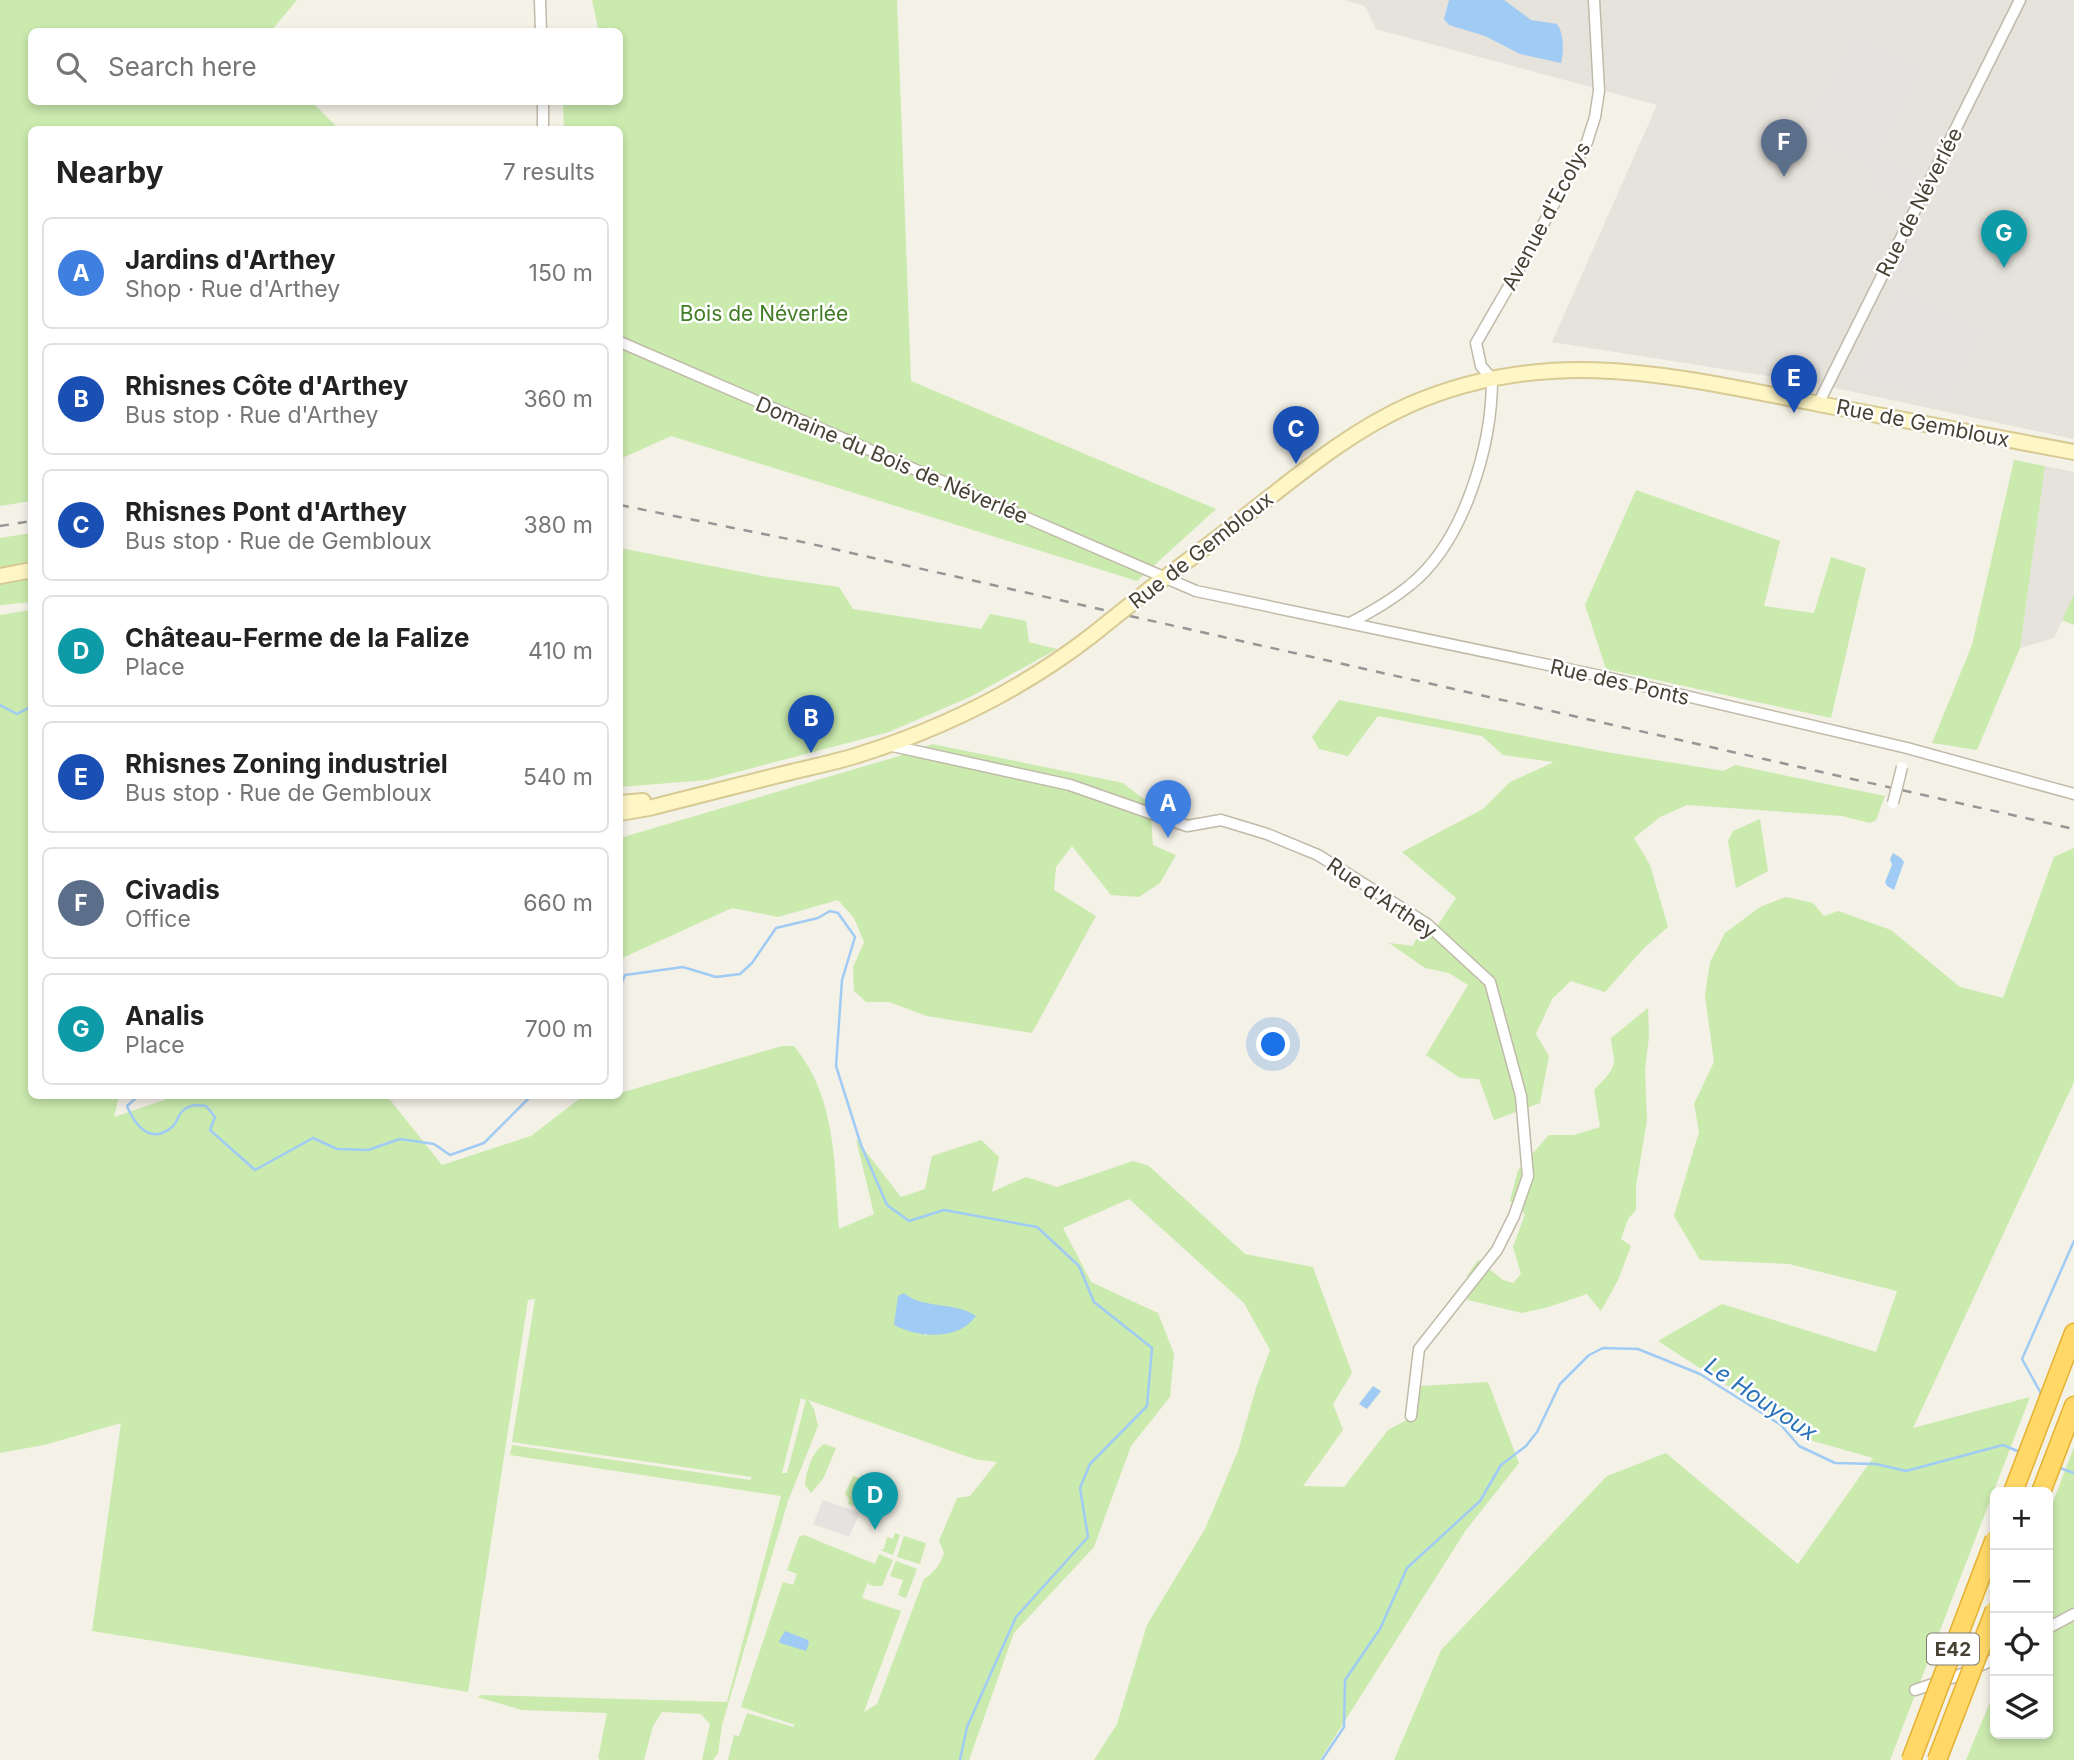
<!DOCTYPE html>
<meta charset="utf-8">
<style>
:root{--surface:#fff;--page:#f2f2f2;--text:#222;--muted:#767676;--line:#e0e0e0;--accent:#ff4913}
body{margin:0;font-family:Inter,sans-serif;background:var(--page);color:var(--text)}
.controls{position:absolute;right:21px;bottom:21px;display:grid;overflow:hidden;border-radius:10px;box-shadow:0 4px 10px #0003}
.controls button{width:63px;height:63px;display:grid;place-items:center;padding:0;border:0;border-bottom:2px solid var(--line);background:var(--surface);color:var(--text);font:35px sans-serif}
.you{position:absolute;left:1274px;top:1045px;width:24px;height:24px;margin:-18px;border:5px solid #fff;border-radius:50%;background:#1a73e8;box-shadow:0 0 0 10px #1a73e833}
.badge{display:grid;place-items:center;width:46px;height:46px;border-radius:50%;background:var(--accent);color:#fff;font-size:23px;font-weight:700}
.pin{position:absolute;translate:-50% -58px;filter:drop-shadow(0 2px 4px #0008)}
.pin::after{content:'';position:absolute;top:37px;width:24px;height:21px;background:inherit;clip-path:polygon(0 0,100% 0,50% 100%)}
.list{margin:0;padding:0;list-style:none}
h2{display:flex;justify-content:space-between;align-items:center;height:91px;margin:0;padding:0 28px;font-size:30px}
h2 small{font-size:23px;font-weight:400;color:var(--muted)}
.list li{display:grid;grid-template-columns:46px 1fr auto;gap:21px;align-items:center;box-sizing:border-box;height:112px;margin:0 14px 14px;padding:0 14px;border:2px solid var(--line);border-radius:10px}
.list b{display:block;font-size:26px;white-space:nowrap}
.list p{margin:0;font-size:23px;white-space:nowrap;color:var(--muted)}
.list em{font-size:23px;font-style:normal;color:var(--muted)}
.icon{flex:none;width:38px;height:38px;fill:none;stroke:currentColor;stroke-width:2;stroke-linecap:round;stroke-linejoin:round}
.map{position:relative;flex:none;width:2074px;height:1760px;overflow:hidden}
.search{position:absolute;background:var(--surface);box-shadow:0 4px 10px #0003;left:28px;top:28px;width:595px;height:77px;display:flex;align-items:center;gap:18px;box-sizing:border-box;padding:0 24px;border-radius:10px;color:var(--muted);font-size:26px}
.panel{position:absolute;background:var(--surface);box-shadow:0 4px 10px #0003;left:28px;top:126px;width:595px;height:973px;border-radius:10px}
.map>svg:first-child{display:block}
.industrial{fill:#e6e2dc}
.green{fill:#caeaae;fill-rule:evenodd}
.parking{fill:#e5e3df}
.water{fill:#a0cbf4}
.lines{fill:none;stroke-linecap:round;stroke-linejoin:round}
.stream{stroke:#a0cbf4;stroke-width:2.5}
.minor-casing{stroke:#c0baa9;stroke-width:13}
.secondary-casing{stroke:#d7ca94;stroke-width:18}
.motorway-casing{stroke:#e5b130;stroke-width:21}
.minor{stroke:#fff;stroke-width:10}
.secondary{stroke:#fff6c6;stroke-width:14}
.motorway{stroke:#ffd867;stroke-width:18}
.rail{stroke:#969696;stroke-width:2.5;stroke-dasharray:9 9;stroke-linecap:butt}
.minor-bridge-casing{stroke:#c0baa9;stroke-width:13;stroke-linecap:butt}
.secondary-bridge-casing{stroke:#d7ca94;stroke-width:18;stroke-linecap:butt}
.motorway-bridge-casing{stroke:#e5b130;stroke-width:21;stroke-linecap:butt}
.minor-bridge{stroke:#fff;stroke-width:10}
.secondary-bridge{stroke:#fff6c6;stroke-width:14}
.motorway-bridge{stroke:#ffd867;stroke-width:18}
.labels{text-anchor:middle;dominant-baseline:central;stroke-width:5;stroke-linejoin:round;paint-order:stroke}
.shield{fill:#fff;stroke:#7f7b72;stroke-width:2}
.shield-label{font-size:19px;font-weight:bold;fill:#484235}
.street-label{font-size:21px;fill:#484235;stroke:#fff}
.park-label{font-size:21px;fill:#407d25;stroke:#fff}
.water-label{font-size:23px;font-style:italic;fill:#2971b9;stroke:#fff}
</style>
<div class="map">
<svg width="2074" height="1760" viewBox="0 0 2074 1760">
<rect width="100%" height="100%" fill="#f4f1e7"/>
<g class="industrial">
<path d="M1344 0H2074V439L1812 383 1552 342 1657 105 1376 29 1365 6Z"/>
<path d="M2045 466 2074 472V594L2054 638 2020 648Z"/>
</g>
<g class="green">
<path d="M0 0H297L271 31 32 32V102H312L339 129 32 130 31 501 0 506Z"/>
<path d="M592 0H897L911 381 1216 509 1137 581 671 436 620 459V130L564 129 563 102H620V32L591 31 598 28Z"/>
<path d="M2014 460 2045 466 2020 648 1977 750 1932 743 1972 645Z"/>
<path d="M1636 490 1780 541 1764 606 1814 613 1831 557 1866 568 1831 718 1606 669 1585 605Z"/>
<path d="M31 533V565L0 570V538Z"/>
<path d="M620 548 768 577 839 587 853 609 981 629 990 614 1026 621 1029 642 1057 649 972 696 889 732 707 780 620 787Z"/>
<path d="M31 576V602L0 605V582Z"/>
<path d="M2074 594V625L2062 620Z"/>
<path d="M31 610 32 1096H119L114 1117 176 1096H387L442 1165 531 1136 583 1096 592 1098 620 1096V1093L782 1046H794C837 1098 834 1165 839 1229L874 1214 856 1139 901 1197 925 1189 932 1156 981 1140 999 1157 992 1192 1026 1177 1057 1187 1133 1161 1149 1166 1245 1254 1313 1267 1352 1373 1333 1404 1343 1430 1303 1486 1344 1487 1388 1430 1416 1415 1421 1386 1488 1382 1519 1463 1466 1530 1320 1760H1094L1117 1724 1147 1625 1205 1529 1238 1451 1256 1388 1270 1350 1244 1303 1129 1199 1063 1228 1091 1282 1158 1313 1174 1354 1170 1397 1131 1446 1094 1547 1014 1633 969 1760H728L734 1735 739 1736 747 1713 793 1727 795 1725 741 1707 783 1582 793 1585 797 1574 787 1570 799 1537 804 1535 875 1564 879 1554 893 1560 882 1586H874L868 1584V1581L862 1598 901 1611 864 1712 877 1704 924 1579C935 1572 940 1565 944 1553L939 1541 957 1498 970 1496 997 1462 974 1459 808 1400 814 1409 818 1426 788 1501 722 1725 718 1753 713 1760H702L710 1724 701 1714 662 1712 653 1726 644 1760H603L598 1759 607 1713 522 1710 477 1697 482 1695 727 1702 781 1496 510 1455 512 1445 750 1480 752 1477 512 1442 535 1299 528 1300 468 1692 92 1631 121 1423 44 1445 0 1453V615ZM904 1293 914 1301 968 1311 925 1336ZM801 1398 806 1400 787 1473H782Z"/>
<path d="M1339 700 1612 753 1724 771 1735 765 1885 796 1876 820 1870 823 1842 816 1687 805 1660 817 1634 838 1650 865 1668 927 1643 949 1605 992 1571 981 1552 999 1536 1034 1549 1056 1540 1103 1494 1120 1479 1079 1460 1078 1426 1055 1468 985 1449 973 1425 968 1389 943 1413 946 1416 939 1432 934 1456 898 1402 852 1483 809 1510 782 1554 762 1503 755 1482 736 1378 716 1348 756 1319 749 1312 737Z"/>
<path d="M932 744 1123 783 1150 804 1153 845 1176 855 1160 883 1139 897 1111 895 1072 846 1056 867 1054 890 1096 916 1032 1033 927 1016 889 1002H866L854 991 853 967 864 942 854 918 838 900 778 917 732 908 620 959V838L896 757Z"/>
<path d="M1760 819 1768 871 1736 888 1728 841 1733 831Z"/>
<path d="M2074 848V1082L1913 1428 2030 1397 1890 1760H1394L1441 1650 1607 1476 1666 1453 1798 1564 1873 1458 1813 1441 1658 1341 1722 1304 1876 1352 1897 1291 1789 1264 1700 1260 1674 1216 1699 1132 1694 1104 1714 1062 1705 995 1710 962 1725 933 1760 907 1786 897 1813 903 1824 916 1838 911 1891 930 1960 987 2003 998 2054 857Z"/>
<path d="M1648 1008 1649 1036 1645 1070 1647 1120 1636 1186V1210L1628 1219 1621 1239 1631 1246 1618 1280 1601 1311 1587 1294 1545 1308 1522 1313 1468 1300 1467 1276 1478 1260 1503 1280 1513 1283 1521 1274 1513 1247 1525 1214 1510 1201 1518 1170 1549 1135H1574L1600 1127 1594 1090C1601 1082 1614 1072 1614 1061 1614 1053 1611 1046 1611 1038Z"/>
<path d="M824 1444 836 1448 823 1479 811 1493 805 1485C806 1471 812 1452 824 1444Z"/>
<path d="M2074 1447V1609L2048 1622V1515Z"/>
<path d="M863 1475 883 1480 887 1489 881 1508 875 1506 872 1512 848 1504 849 1499 845 1494 853 1476 859 1478Z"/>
<path d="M895 1533 900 1535 893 1555 880 1550 884 1549 887 1537 893 1539Z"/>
<path d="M904 1536 926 1543 920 1564 897 1557Z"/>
<path d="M896 1561 917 1569 906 1598 898 1595 903 1580 890 1576Z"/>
<path d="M2074 1621V1760H1966L1995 1690V1734H2048V1635Z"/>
</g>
<g class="parking">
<path d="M1853 32 1923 68 1879 154 1921 175 1905 207 1865 187 1873 170 1801 133Z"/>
<path d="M1912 232 1921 237 1899 278 1891 274Z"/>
<path d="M1897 286 1985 332 1950 401 1853 378Z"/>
<path d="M823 1500 860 1513 849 1537 813 1524Z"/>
</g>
<g class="water">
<path d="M1449 0H1504L1531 20 1557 24C1564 33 1564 52 1561 63L1520 54 1485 36 1449 25 1444 19Z"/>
<path d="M1893 853 1901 858 1904 862 1894 890 1887 886 1885 882 1892 865 1890 859Z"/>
<path d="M904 1293C925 1310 955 1301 976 1316 958 1341 919 1338 894 1325L898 1296Z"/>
<path d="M1373 1386 1381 1391 1367 1409 1359 1404Z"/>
<path d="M785 1631 808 1640 809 1643 806 1651 780 1643 779 1641Z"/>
</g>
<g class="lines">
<g class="stream">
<path d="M0 705 17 714 32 706"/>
<path d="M620 987 625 975 683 967 716 977 740 974 752 963 776 928 818 918 830 911 838 913 855 937 842 980 836 1066 861 1145 887 1205 909 1221 944 1210 1037 1227 1079 1266 1094 1302 1152 1348 1147 1406 1090 1464 1080 1488 1088 1537 1016 1617 967 1727 960 1760"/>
<path d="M138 1096 127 1106C135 1126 151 1145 172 1127 178 1122 178 1113 185 1109 192 1104 198 1105 206 1106L215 1117 210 1130 255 1170 313 1138 337 1149 368 1150 400 1139 434 1144 450 1155 484 1143 531 1096"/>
<path d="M2043 1397 2022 1359 2074 1241"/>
<path d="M2057 1467 2074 1473"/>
<path d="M1322 1760 1344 1727 1345 1680 1380 1629 1407 1568 1480 1501 1501 1465 1526 1446 1537 1432 1560 1384 1589 1355 1603 1348 1638 1349 1700 1374 1781 1425 1799 1446 1835 1463 1876 1464 1906 1471 2003 1445 2022 1453"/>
</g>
<defs>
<g id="minor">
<path d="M540 0 541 32"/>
<path d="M543 102V130"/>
<path d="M620 342 1196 591 1601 676 1907 748 2074 794"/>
<path d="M1818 404 2020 0"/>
<path d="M1350 623C1371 612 1392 600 1410 585 1464 542 1492 446 1492 379L1481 366 1476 343 1524 260 1587 142 1595 117 1599 91 1594 0"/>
<path d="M888 745 1070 785 1187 826 1221 820 1267 834 1318 855 1427 924 1490 982 1521 1096 1528 1176 1514 1216 1497 1250 1419 1349 1411 1416"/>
<path d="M2048 1628 2074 1614"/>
<path d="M1915 1690 1957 1676 1995 1659"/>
</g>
<g id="secondary">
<path d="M0 576 32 570"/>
<path d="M1151 588C1185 563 1219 537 1252 511 1302 472 1351 431 1409 405 1550 343 1677 377 1819 404 1904 420 1989 436 2074 452"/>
<path d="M620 803 643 801"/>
<path d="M620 813 649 808C694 797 738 785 783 774 807 768 832 763 855 756 939 730 1021 690 1091 636"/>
</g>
<g id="motorway">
<path d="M2013 1492 2074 1333"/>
<path d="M2041 1492 2074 1406"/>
</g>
</defs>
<use href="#minor" class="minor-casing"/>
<use href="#secondary" class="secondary-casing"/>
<use href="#motorway" class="motorway-casing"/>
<use href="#minor" class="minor"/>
<use href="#secondary" class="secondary"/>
<use href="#motorway" class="motorway"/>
<g class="rail">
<path d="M620 505 798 541 2074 829"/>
<path d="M0 526 32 521"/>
</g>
<defs>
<path id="minor-bridge" d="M1893 803 1902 767"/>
<path id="secondary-bridge" d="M1091 636 1151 588"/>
<g id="motorway-bridge">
<path d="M1911 1760 1995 1539"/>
<path d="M1937 1760 1995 1610"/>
</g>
</defs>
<use href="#minor-bridge" class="minor-bridge-casing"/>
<use href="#secondary-bridge" class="secondary-bridge-casing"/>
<use href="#motorway-bridge" class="motorway-bridge-casing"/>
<use href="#minor-bridge" class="minor-bridge"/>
<use href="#secondary-bridge" class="secondary-bridge"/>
<use href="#motorway-bridge" class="motorway-bridge"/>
</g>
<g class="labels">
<rect class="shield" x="1927" y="1633.5" width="52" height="31" rx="5"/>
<g class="shield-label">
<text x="1953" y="1649">E42</text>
</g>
<g class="street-label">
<text transform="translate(1919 202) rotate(-63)">Rue de Néverlée</text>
<text transform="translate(1546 216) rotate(-62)">Avenue d'Ecolys</text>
<text transform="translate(1923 423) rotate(11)">Rue de Gembloux</text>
<text transform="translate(892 460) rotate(23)">Domaine du Bois de Néverlée</text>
<text transform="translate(1201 550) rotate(-38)">Rue de Gembloux</text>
<text transform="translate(1620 682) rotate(13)">Rue des Ponts</text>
<text transform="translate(1382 898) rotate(34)">Rue d'Arthey</text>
</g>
<g class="park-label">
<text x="764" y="313">Bois de Néverlée</text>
</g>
<g class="water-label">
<text transform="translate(1761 1399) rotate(34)">Le Houyoux</text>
</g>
</g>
</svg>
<div class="controls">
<button>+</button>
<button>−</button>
<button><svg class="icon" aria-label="locate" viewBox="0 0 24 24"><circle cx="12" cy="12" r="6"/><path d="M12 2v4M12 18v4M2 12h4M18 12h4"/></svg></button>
<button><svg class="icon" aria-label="layers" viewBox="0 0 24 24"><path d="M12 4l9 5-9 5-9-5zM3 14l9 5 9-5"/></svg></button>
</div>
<div class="you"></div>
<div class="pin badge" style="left:1168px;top:838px;background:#3f7fe0">A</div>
<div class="pin badge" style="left:811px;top:753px;background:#1a4fb4">B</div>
<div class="pin badge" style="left:1296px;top:464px;background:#1a4fb4">C</div>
<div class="pin badge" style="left:875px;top:1530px;background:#0f9aa8">D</div>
<div class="pin badge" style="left:1794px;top:413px;background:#1a4fb4">E</div>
<div class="pin badge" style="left:1784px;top:177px;background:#5c6f8a">F</div>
<div class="pin badge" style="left:2004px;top:268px;background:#0f9aa8">G</div>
<div class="search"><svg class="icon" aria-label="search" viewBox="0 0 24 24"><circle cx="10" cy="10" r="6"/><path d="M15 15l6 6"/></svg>Search here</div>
<section class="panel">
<h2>Nearby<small>7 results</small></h2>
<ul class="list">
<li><span class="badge" style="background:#3f7fe0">A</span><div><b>Jardins d'Arthey</b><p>Shop · Rue d'Arthey</p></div><em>150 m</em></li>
<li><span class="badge" style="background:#1a4fb4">B</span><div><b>Rhisnes Côte d'Arthey</b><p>Bus stop · Rue d'Arthey</p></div><em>360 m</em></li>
<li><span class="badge" style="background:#1a4fb4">C</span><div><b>Rhisnes Pont d'Arthey</b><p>Bus stop · Rue de Gembloux</p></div><em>380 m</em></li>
<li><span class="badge" style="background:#0f9aa8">D</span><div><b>Château-Ferme de la Falize</b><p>Place</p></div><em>410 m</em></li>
<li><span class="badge" style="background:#1a4fb4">E</span><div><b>Rhisnes Zoning industriel</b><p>Bus stop · Rue de Gembloux</p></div><em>540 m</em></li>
<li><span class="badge" style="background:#5c6f8a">F</span><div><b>Civadis</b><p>Office</p></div><em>660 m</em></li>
<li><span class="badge" style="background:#0f9aa8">G</span><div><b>Analis</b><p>Place</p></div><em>700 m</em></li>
</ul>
</section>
</div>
